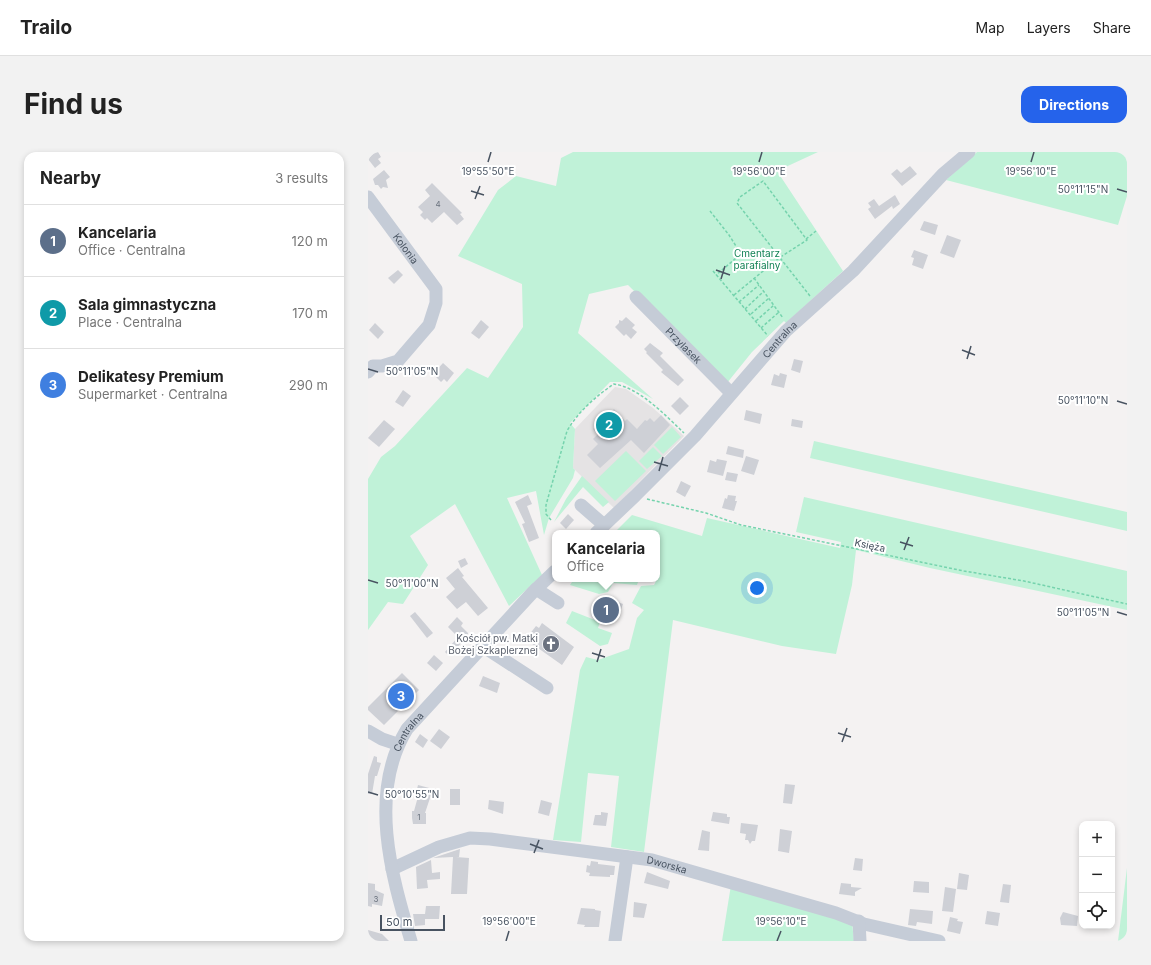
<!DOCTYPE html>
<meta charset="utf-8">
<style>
:root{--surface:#fff;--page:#f2f2f2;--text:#222;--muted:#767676;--line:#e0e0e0;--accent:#2563eb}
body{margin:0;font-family:Inter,sans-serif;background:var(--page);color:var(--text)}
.controls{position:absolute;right:12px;bottom:12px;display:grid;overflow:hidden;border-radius:8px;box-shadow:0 2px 6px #0003}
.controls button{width:36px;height:36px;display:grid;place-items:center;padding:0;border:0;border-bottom:1px solid var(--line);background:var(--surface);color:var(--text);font:20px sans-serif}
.scale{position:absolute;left:12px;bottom:10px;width:65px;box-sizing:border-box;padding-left:4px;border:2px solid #485361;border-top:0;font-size:11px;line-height:14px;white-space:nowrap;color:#485361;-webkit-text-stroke:3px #fff;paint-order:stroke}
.you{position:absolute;left:389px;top:436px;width:14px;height:14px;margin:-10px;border:3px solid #fff;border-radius:50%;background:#1a73e8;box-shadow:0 0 0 6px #1a73e833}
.badge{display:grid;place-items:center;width:26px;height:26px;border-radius:50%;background:var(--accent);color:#fff;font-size:13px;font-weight:700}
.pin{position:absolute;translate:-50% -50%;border:2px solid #fff;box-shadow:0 1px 4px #0006}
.popup{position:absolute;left:184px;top:378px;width:108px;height:52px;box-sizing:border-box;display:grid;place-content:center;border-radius:8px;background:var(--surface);filter:drop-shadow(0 1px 3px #0005);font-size:13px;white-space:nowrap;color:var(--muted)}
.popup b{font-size:15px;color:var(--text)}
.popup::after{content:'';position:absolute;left:50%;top:100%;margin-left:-8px;border:8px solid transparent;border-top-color:var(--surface)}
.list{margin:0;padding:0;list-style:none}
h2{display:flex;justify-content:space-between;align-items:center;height:52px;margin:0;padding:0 16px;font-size:17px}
h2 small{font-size:13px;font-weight:400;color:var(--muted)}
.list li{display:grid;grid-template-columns:26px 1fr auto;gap:12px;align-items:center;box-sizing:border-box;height:72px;padding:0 16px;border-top:1px solid var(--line)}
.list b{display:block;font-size:15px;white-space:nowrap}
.list p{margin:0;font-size:13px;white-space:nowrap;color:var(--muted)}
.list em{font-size:13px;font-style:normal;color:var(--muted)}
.icon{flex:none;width:22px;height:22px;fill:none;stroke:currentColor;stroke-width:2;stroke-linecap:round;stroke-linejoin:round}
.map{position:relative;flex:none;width:759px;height:789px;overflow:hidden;border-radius:12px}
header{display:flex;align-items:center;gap:24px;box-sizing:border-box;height:56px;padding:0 20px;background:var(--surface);border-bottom:1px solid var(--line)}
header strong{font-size:19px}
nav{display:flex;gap:22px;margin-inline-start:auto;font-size:14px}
.intro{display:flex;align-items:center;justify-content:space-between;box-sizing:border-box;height:96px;padding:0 24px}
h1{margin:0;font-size:28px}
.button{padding:10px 18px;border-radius:12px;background:var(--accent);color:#fff;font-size:14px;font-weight:700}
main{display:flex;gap:24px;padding:0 24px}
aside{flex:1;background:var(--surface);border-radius:12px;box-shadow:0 2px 6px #0003}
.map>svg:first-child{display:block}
.education{fill:#e5e3e4}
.green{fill:#c0f2d8}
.building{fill:#ced0d6}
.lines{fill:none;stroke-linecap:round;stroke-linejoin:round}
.path{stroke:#75d3ad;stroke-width:1.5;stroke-dasharray:3 2;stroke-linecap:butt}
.minor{stroke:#c5ccd7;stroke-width:13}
.ticks{fill:none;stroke:#485361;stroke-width:1.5}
.labels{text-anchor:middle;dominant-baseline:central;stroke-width:4;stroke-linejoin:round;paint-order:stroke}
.number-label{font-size:8px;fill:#6a727e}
.street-label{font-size:10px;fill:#485361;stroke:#fff}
.park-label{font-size:10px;fill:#138255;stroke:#fff}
.worship-label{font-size:10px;fill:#5b616d;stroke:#fff;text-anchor:end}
.ticks-label{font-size:10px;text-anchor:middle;fill:#485361;stroke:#fff;stroke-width:4;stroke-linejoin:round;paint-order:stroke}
</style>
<header>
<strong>Trailo</strong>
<nav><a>Map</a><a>Layers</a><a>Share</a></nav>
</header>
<div class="intro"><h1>Find us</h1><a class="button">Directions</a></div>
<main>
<aside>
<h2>Nearby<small>3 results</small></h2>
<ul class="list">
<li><span class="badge" style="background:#5c6f8a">1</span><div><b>Kancelaria</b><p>Office · Centralna</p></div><em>120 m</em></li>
<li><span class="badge" style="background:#0f9aa8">2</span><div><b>Sala gimnastyczna</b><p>Place · Centralna</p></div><em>170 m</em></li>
<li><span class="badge" style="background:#3f7fe0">3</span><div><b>Delikatesy Premium</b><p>Supermarket · Centralna</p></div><em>290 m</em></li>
</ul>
</aside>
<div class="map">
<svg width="759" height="789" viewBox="0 0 759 789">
<rect width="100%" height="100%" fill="#f4f2f2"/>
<path class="education" d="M247 235 258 237 285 256 316 284 246 356 205 316 207 277Z"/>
<g class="green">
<path d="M205 0H450L409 19 475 119 418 171 416 169 384 200 359 231 260 133 221 142 210 181 285 247 254 230H242L202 271 207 277 205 316 207 318 205 326 181 366 176 383 168 339 139 346 174 423 141 454 87 352 42 384 60 413 35 452 20 450 0 478V327L13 305 27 294 99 216 120 226 155 175 154 132 90 104 130 38 148 24 188 34 193 6Z"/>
<path d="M609 0H759V44L750 73 578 28Z"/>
<path d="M304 275 313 285 295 302 286 293Z"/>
<path d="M446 289 759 360V379L442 306Z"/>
<path d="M285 295 294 304 279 317 271 309Z"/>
<path d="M258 299 278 319 247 349 227 329Z"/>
<path d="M214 324 241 350 235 355 215 335 186 370 198 347Z"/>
<path d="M436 345 759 419V458L562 416 488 398 484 433 468 502 414 494 305 468 276 700 243 695 251 624 220 621 213 690 185 688 212 518 218 505 230 508 261 497 269 466 276 458 264 451 273 434 286 433 289 427V381H246L264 363 334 384 339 366 472 396 473 390 428 380Z"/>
<path d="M206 427H271L269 433 245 431 240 440 231 442 202 433Z"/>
<path d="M204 459 232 470 230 476 244 481 240 492 232 494 198 471Z"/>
<path d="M759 716V789H750Z"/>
<path d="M363 733 484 770 486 789H354Z"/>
</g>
<g class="building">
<path d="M7 0H10L13 5 10 7 13 11 7 16 0 7Z"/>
<path d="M542 14 549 22 534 34 523 22 529 17 533 21Z"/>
<path d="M16 18 22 25 18 28 20 36 15 35 13 37 10 33H7L5 27Z"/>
<path d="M64 31 94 61 92 62 96 67 89 73 76 60 64 71 59 66 57 68 52 63 55 60 50 55 62 44 57 38Z"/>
<path d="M527 43 532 52 525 57 524 54 507 67 500 57 503 55 500 51 506 47 511 54Z"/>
<path d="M556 69 570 73 567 83 552 78Z"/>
<path d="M579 83 593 88 586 106 572 101Z"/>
<path d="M546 98 560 103 555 117 544 113 546 106 543 105Z"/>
<path d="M30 118 35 123 26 132 20 126Z"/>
<path d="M258 165 267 173 264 176 269 180 263 187 258 182 256 184 247 175 251 171V168L254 169Z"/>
<path d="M113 168 121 175 111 187 103 181Z"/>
<path d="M7 171 16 180 10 187 1 178Z"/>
<path d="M282 191 295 201 292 204 316 228 310 234 293 220 295 218 278 201 279 200 276 197Z"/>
<path d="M426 207 435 209 432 221 423 218Z"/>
<path d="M75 211 86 221 79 230 76 227 73 230 65 222Z"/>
<path d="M412 221 419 223 416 236 403 233 406 222 411 224Z"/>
<path d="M35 238 43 244 35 255 27 250Z"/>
<path d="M312 245 321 254 312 263 303 254Z"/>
<path d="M246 257 257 269 259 267 269 277 277 268 279 269 282 266 286 270 293 263 302 273 276 301 263 288 232 316 219 303 230 292 225 287 230 282 225 277Z"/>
<path d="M378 258 394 262 392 272 376 268Z"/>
<path d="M424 267 435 269 434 276 423 274Z"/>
<path d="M16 268 27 277 11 295 0 286Z"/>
<path d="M360 294 376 298 375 306 358 302Z"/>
<path d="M378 304 391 308 386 323 373 319Z"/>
<path d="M349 307 359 309 355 324 339 320 342 308 348 310Z"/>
<path d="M359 320 370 322 368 330 357 328Z"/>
<path d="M313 329 323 334 317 345 308 340Z"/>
<path d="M160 343 164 352 159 354 171 386 161 390 154 372 157 371 147 350Z"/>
<path d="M360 343 368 344 367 349H369L366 359 354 356 357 346 359 347Z"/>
<path d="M200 362 206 368 198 377 192 371Z"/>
<path d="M97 406 100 412 93 416 90 409Z"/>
<path d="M90 416 96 424 94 425 120 456 110 464 98 450 89 457 78 445 87 437 78 426Z"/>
<path d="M237 445 255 452 250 466 232 459Z"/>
<path d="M47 460 65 481 59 486 42 464Z"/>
<path d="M89 465 95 471 93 474 100 481V484L81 504 77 500 90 485 80 475Z"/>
<path d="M174 471 206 495 194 513 160 489 164 485 161 483 168 474 171 476Z"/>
<path d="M66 503 75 511 68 519 59 511Z"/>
<path d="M34 521 51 538 16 573 0 558V555Z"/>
<path d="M115 524 132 531 129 541 111 534Z"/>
<path d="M71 577 82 585 73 597 62 589Z"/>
<path d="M52 582 60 588 55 596 47 590Z"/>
<path d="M6 604 9 605V610L13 611 9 624H7L4 642H0V622Z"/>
<path d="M417 632 427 633 424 652 415 651Z"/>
<path d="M50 633 65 637 57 661H58V672H45L44 666V659H46L51 641H48Z"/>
<rect x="82" y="637" width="10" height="16"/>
<path d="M121 648 136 650 135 662 120 657Z"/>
<path d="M173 648 184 651 181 664 170 661Z"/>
<path d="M233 660 240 661 238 674 225 673 227 663H233Z"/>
<path d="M345 660 359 662V665H362L361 672 343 669Z"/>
<path d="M373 671 390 673 387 689H384L382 692 380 688H377L378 682 372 681Z"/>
<path d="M412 677 424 679 421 701 410 699Z"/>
<path d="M334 678 342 680 341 699 330 698Z"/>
<path d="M92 697 91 705H88L101 706 99 742H83L85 705 65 706Z"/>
<path d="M487 706 495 707 494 719 485 718Z"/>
<path d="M63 708 64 721 72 720V727L59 728 60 736 49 737 48 715Z"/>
<path d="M223 709 230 710V712L247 714 246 723H242V725L221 724 222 721 218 720 219 713 222 714Z"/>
<path d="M279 720 302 729 300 737 276 731Z"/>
<path d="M591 721 601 723 599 738 589 737Z"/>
<path d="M546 729 561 730V741L545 740Z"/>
<path d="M0 731 7 732V738L16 742 14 754 4 752V755L0 754Z"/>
<path d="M473 731 483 732V735L494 736 487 740V744L471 742Z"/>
<path d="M635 732 643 733 641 751 632 750Z"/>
<path d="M577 735 588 737 585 760 574 759Z"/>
<path d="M266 750 279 752 276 766 265 765Z"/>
<path d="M58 754H72L71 767H57V773L47 774 45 762H57Z"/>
<path d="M213 756 227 757V758L233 759 231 775H216L217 773 209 772Z"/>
<path d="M542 757 565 759 564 772 549 770 548 774 540 773Z"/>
<path d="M619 759 632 761 630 774 617 772Z"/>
<path d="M695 760 710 764 709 774 693 773 692 766Z"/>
<path d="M582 765 590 767 589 769 595 770 592 782 579 779Z"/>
<path d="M0 778 14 782 21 789H0Z"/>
</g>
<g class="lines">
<g class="path">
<path d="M342 59 361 83 373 102 348 123"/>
<path d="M438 87 448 79"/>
<path d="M345 119 400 184"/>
<path d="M386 126 415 166"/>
<path d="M366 143 411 106 439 88 395 29 372 45 369 51 442 144"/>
<path d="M371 150 391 133"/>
<path d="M377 157 396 139"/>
<path d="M383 162 401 146"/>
<path d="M388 169 406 153"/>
<path d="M393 176 411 160"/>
<path d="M279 347 338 361 373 373 596 419 656 429 759 452"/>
<path d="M183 368 178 362V353L199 279C209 261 229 243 246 232 272 236 297 263 316 281"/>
</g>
<g class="minor">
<path id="s1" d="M0 45 68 137V151L61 173 30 209 14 214H5L0 220"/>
<path id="s2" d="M268 145 363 241"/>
<path d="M213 353 236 373"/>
<path id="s3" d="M228 381 267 344 327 284 418 179 485 119 575 22 601 0"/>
<path d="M168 437 190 451"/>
<path d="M116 495 179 536"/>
<path d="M0 579 14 587 29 592"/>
<path id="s4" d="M24 717 71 695 102 686 122 687 284 708 468 761 496 772 571 789"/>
<path d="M491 769 492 789"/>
<path id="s5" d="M43 789C23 722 0 641 39 577L165 440 187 419"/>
<path d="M247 789 259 705"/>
</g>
</g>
<path class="ticks" d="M120 10 123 0M391 10 394 0M663 10 666 0M749 37 759 40M103 39 116 43M107 47 112 34M348 118 362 123M353 127 357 114M594 198 607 203M599 207 603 194M0 217 10 220M749 249 759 252M286 310 300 314M291 319 295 305M532 390 545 394M536 398 541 385M0 428 10 431M749 460 759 463M224 501 237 505M229 510 233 497M470 581 483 585M474 590 479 576M0 640 10 643M162 692 175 697M166 701 171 688M138 789 141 779M409 789 413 779"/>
<defs>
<symbol id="church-disc" viewBox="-11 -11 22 22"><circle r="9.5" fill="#6b7280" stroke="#fff"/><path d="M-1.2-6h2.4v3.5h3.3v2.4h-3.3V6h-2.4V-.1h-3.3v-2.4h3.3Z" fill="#fff"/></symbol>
</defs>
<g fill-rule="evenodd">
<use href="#church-disc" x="173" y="482" width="20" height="20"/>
</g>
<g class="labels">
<g class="number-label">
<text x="70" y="52">4</text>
<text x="51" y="665">1</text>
<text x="8" y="747">3</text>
</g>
<g class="street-label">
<text stroke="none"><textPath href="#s1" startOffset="64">Kolonia</textPath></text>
<text stroke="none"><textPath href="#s3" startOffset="267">Centralna</textPath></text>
<text stroke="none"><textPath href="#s2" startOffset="68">Przylasek</textPath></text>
<text transform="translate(502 393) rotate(12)">Księża</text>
<text stroke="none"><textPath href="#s5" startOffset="217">Centralna</textPath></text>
<text stroke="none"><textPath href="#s4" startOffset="283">Dworska</textPath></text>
</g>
<g class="park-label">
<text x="389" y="101">Cmentarz<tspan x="389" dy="12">parafialny</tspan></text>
</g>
<g class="worship-label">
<text x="170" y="486">Kościół pw. Matki<tspan x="170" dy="12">Bożej Szkaplerznej</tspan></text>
</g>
</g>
<g class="ticks-label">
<text x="120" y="23">19°55'50"E</text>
<text x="391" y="23">19°56'00"E</text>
<text x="663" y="23">19°56'10"E</text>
<text x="715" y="41">50°11'15"N</text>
<text x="44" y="223">50°11'05"N</text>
<text x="715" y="252">50°11'10"N</text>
<text x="44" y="435">50°11'00"N</text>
<text x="715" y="464">50°11'05"N</text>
<text x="44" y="646">50°10'55"N</text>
<text x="141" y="773">19°56'00"E</text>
<text x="413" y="773">19°56'10"E</text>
</g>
</svg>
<div class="controls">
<button>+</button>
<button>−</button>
<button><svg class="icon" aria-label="locate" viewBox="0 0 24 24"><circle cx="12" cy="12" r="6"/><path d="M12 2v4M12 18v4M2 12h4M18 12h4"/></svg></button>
</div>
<div class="scale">50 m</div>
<div class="you"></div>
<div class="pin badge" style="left:238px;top:458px;background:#5c6f8a">1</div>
<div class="popup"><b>Kancelaria</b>Office</div>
<div class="pin badge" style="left:241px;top:273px;background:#0f9aa8">2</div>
<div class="pin badge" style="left:33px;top:544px;background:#3f7fe0">3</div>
</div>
</main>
